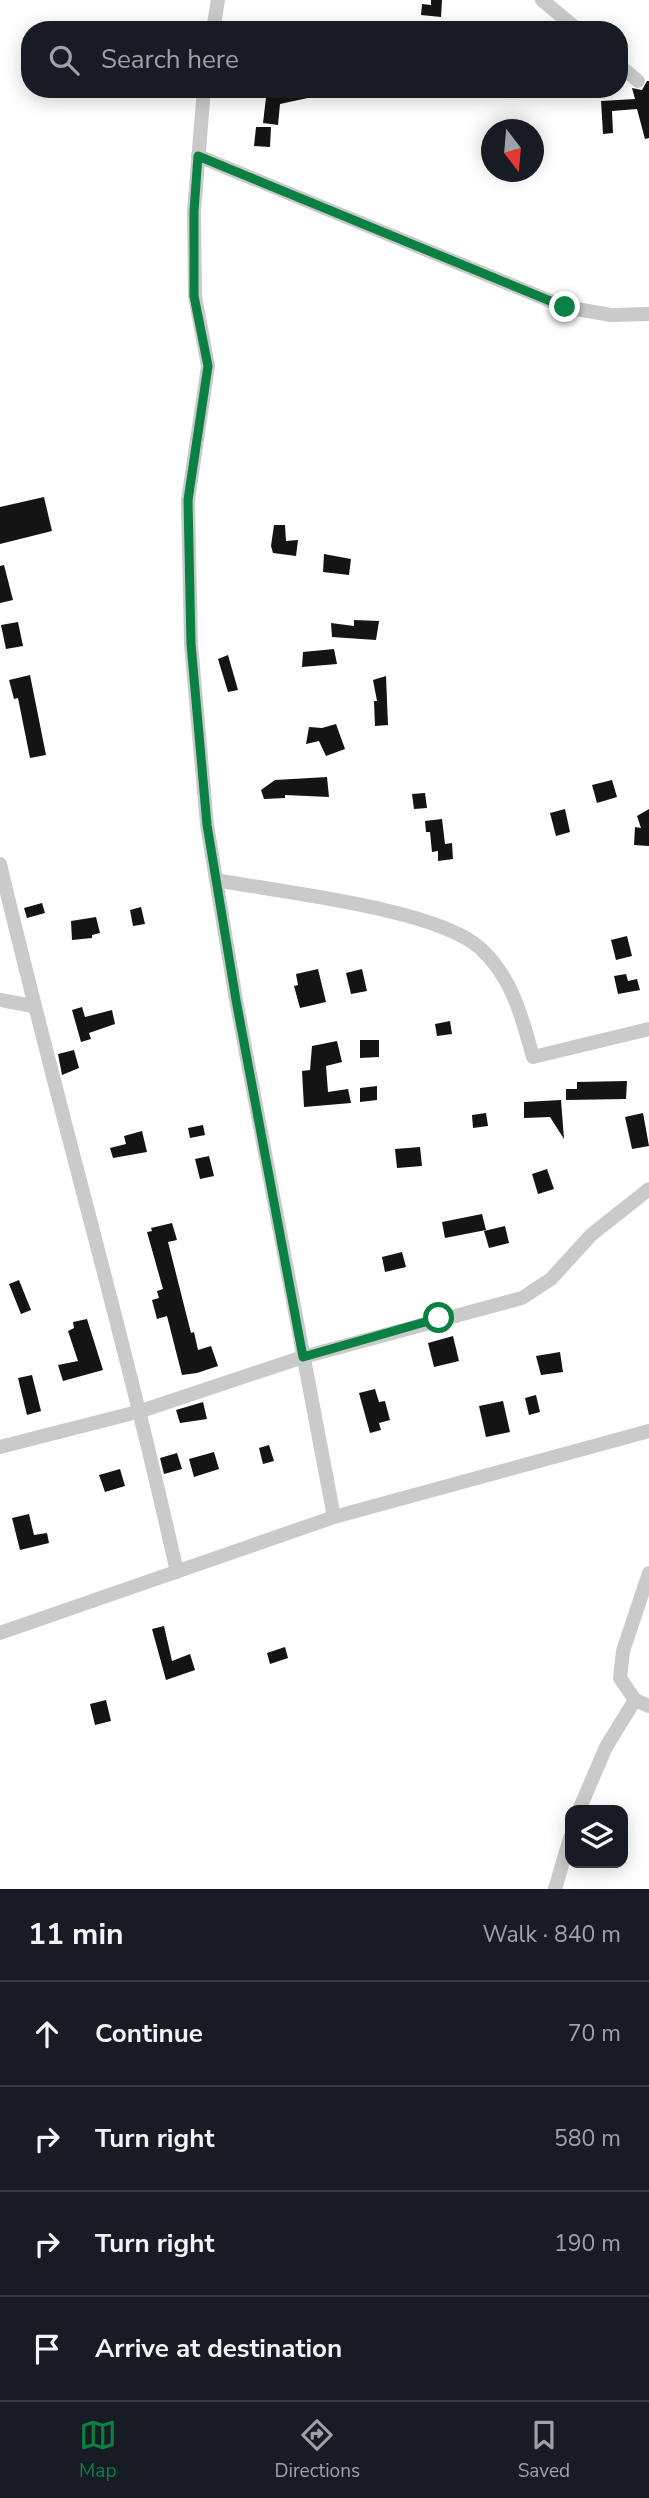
<!DOCTYPE html>
<meta charset="utf-8">
<style>
:root{--surface:#171b24;--page:#20242c;--text:#f1f3f6;--muted:#9ea1a6;--line:#363941;--accent:#0b8043}
body{margin:0;font-family:"Nunito Sans",sans-serif;background:var(--page);color:var(--text)}
.controls{position:absolute;right:21px;bottom:21px;display:grid;overflow:hidden;border-radius:14px;box-shadow:0 4px 18px #0003}
.controls button{width:63px;height:63px;display:grid;place-items:center;padding:0;border:0;border-bottom:2px solid var(--line);background:var(--surface);color:var(--text);font:35px sans-serif}
.compass{position:absolute;left:481px;top:119px;width:63px;height:63px;border-radius:50%;background:var(--surface);box-shadow:0 4px 18px #0003;rotate:164deg}
.stop{position:absolute;width:21px;height:21px;margin:-16px;border:5px solid #0b8043;border-radius:50%;background:#fff}
.stop.end{background:#0b8043;border-color:#fff;box-shadow:0 2px 7px #0008}
.list{margin:0;padding:0;list-style:none}
h2{display:flex;justify-content:space-between;align-items:center;height:91px;margin:0;padding:0 28px;font-size:30px}
h2 small{font-size:23px;font-weight:400;color:var(--muted)}
.list li{display:grid;grid-template-columns:46px 1fr auto;gap:21px;align-items:center;box-sizing:border-box;height:105px;padding:0 28px;border-top:2px solid var(--line)}
.list b{display:block;font-size:26px;white-space:nowrap}
.list em{font-size:23px;font-style:normal;color:var(--muted)}
.icon{flex:none;width:38px;height:38px;fill:none;stroke:currentColor;stroke-width:2;stroke-linecap:round;stroke-linejoin:round}
.map{position:relative;flex:none;width:649px;height:1889px;overflow:hidden}
.search{position:absolute;background:var(--surface);box-shadow:0 4px 18px #0003;left:21px;right:21px;top:21px;height:77px;display:flex;align-items:center;gap:18px;box-sizing:border-box;padding:0 24px;border-radius:28px;color:var(--muted);font-size:26px}
.sheet{height:511px;background:var(--surface)}
nav{display:flex;justify-content:space-around;align-items:center;box-sizing:border-box;height:98px;border-top:2px solid var(--line);background:var(--surface);font-size:19px;color:var(--muted)}
nav a{display:grid;justify-items:center;gap:4px}
nav .on{color:var(--accent)}
.map>svg:first-child{display:block}
.building{fill:#141414}
.lines{fill:none;stroke-linecap:round;stroke-linejoin:round}
.minor{stroke:#cacaca;stroke-width:14}
.route{stroke:#0b8043;stroke-width:9}
</style>
<div class="map">
<svg width="649" height="1889" viewBox="0 0 649 1889">
<rect width="100%" height="100%" fill="#fff"/>
<g class="building">
<path d="M431 0H442L441 17 421 15 422 4 431 5Z"/>
<path d="M647 81H649V138L645 139 637 109 612 111 613 133 603 134 601 101 635 99 632 88 642 90Z"/>
<path d="M267 89H326V94L280 104 278 125 263 123Z"/>
<path d="M256 127H271L270 147 254 146Z"/>
<path d="M44 497 52 531 0 544V507Z"/>
<path d="M274 525H285L286 541 298 540 296 556 273 553 271 546Z"/>
<path d="M324 554 351 559 349 575 323 572Z"/>
<path d="M4 565 13 600 0 603V566Z"/>
<path d="M354 620 379 621 376 640 332 637 331 623 354 626Z"/>
<path d="M18 622 23 646 6 649 1 625Z"/>
<path d="M334 649 337 664 302 667 303 652Z"/>
<path d="M228 655 238 690 228 692 218 659Z"/>
<path d="M30 675 46 755 30 758 18 698 14 699 9 680Z"/>
<path d="M386 676 388 725 375 726 374 701H377L373 680Z"/>
<path d="M336 724 345 749 326 756 319 741 306 744 309 727 322 728Z"/>
<path d="M327 777 329 797 285 795V798L264 799 261 790 275 780Z"/>
<path d="M612 780 617 797 597 803 592 785Z"/>
<path d="M425 793 427 808 414 809 412 794Z"/>
<path d="M565 809 570 832 556 836 550 813Z"/>
<path d="M649 809V846L634 845 635 827 641 828 637 816Z"/>
<path d="M442 819 445 844 452 843 453 859 438 861V851L432 852 430 832H426L425 821Z"/>
<path d="M42 903 45 913 27 918 24 908Z"/>
<path d="M141 907 145 924 133 926 130 910Z"/>
<path d="M96 917 100 933 92 935V938L72 940 71 921Z"/>
<path d="M627 936 632 956 616 960 611 940Z"/>
<path d="M318 969 326 1002 300 1008 294 986 298 985 296 974Z"/>
<path d="M362 969 367 991 351 994 346 973Z"/>
<path d="M626 974 628 981 637 979 640 990 618 994 614 976Z"/>
<path d="M82 1007 85 1017 112 1010 115 1024 89 1033 91 1039 81 1042 72 1010Z"/>
<path d="M450 1021 452 1034 437 1036 435 1024Z"/>
<path d="M360 1040H379V1057L360 1058Z"/>
<path d="M337 1041 342 1062 326 1066 328 1092 348 1089 351 1103 304 1107 302 1071 310 1070 312 1046Z"/>
<path d="M74 1050 79 1068 62 1075 58 1054Z"/>
<path d="M627 1081 626 1099 566 1100V1089H577V1082Z"/>
<path d="M377 1086V1100L360 1102V1088Z"/>
<path d="M561 1100 564 1139 550 1117 524 1118V1102Z"/>
<path d="M486 1113 488 1126 473 1128 472 1115Z"/>
<path d="M643 1113 649 1146 632 1149 625 1117Z"/>
<path d="M203 1125 205 1135 190 1138 188 1128Z"/>
<path d="M142 1131 147 1152 113 1158 110 1148 126 1144 124 1136Z"/>
<path d="M420 1147 422 1166 397 1168 395 1149Z"/>
<path d="M209 1156 214 1176 200 1179 195 1159Z"/>
<path d="M547 1169 554 1189 538 1194 532 1174Z"/>
<path d="M482 1214 486 1230 445 1238 442 1222Z"/>
<path d="M172 1223 177 1240 168 1242 191 1333 194 1332 198 1350 211 1346 218 1366 197 1373 182 1375 167 1316 157 1319 152 1300 159 1298 157 1291 163 1289 147 1232 152 1231 151 1228Z"/>
<path d="M505 1226 509 1243 489 1248 484 1231Z"/>
<path d="M402 1252 406 1267 385 1272 382 1257Z"/>
<path d="M19 1280 31 1310 21 1314 9 1284Z"/>
<path d="M87 1319 103 1370 63 1381 58 1365 78 1361 68 1331 74 1328 73 1322Z"/>
<path d="M453 1336 459 1361 434 1367 428 1343Z"/>
<path d="M560 1352 563 1372 541 1375 536 1356Z"/>
<path d="M32 1375 41 1411 27 1415 18 1378Z"/>
<path d="M375 1389 379 1402 385 1401 390 1420 379 1423 381 1430 370 1433 359 1393Z"/>
<path d="M536 1395 540 1412 529 1415 525 1398Z"/>
<path d="M503 1401 510 1432 486 1437 479 1406Z"/>
<path d="M203 1402 207 1419 180 1423 176 1410Z"/>
<path d="M269 1445 274 1461 263 1464 259 1448Z"/>
<path d="M214 1452 219 1469 194 1477 189 1459Z"/>
<path d="M177 1453 182 1469 164 1474 160 1458Z"/>
<path d="M120 1469 125 1486 105 1492 99 1475Z"/>
<path d="M29 1514 34 1535 47 1533 49 1543 20 1550 12 1518Z"/>
<path d="M164 1626 172 1661 190 1654 195 1670 166 1680 152 1629Z"/>
<path d="M285 1647 288 1658 270 1664 267 1653Z"/>
<path d="M106 1700 111 1721 95 1725 90 1704Z"/>
</g>
<g class="lines">
<g class="minor">
<path d="M542 0 578 30"/>
<path d="M213 30 218 0"/>
<path d="M619 65 638 81"/>
<path d="M204 89 194 211 195 296 208 366 188 500 191 644 207 825 236 1000 334 1517"/>
<path d="M198 156 565 307 611 315 649 314"/>
<path d="M0 864C56 1101 124 1334 177 1572"/>
<path d="M216 880C279 892 435 908 480 948 512 977 522 1017 533 1057L649 1029"/>
<path d="M0 1000 33 1006"/>
<path d="M0 1447 141 1411 303 1357 522 1298 551 1279 591 1235 649 1189"/>
<path d="M649 1573 623 1651 620 1678 635 1700 649 1706"/>
<path d="M0 1633 334 1517 649 1431"/>
<path d="M579 1810 606 1747 635 1700"/>
<path d="M555 1889 570 1838"/>
</g>
</g>
<g class="lines">
<path class="route" d="M439 1318 303 1357 236 1000 207 825 191 644 188 500 208 366 194 296V211L198 156 565 307"/>
</g>
</svg>
<div class="controls">
<button><svg class="icon" aria-label="layers" viewBox="0 0 24 24"><path d="M12 4l9 5-9 5-9-5zM3 14l9 5 9-5"/></svg></button>
</div>
<svg class="compass" viewBox="-18 -18 36 36"><path d="M0-13l5 13h-10z" fill="#e53935"/><path d="M0 13l5-13h-10z" fill="#9ea1a6"/></svg>
<div class="stop" style="left:439px;top:1318px"></div>
<div class="stop end" style="left:565px;top:307px"></div>
<div class="search"><svg class="icon" aria-label="search" viewBox="0 0 24 24"><circle cx="10" cy="10" r="6"/><path d="M15 15l6 6"/></svg>Search here</div>
</div>
<section class="sheet">
<h2>11 min<small>Walk · 840 m</small></h2>
<ul class="list">
<li><svg class="icon" aria-label="ahead" viewBox="0 0 24 24"><path d="M12 20V5M6 11l6-6 6 6"/></svg><div><b>Continue</b></div><em>70 m</em></li>
<li><svg class="icon" aria-label="right" viewBox="0 0 24 24"><path d="M7 20v-9h11M14 6l5 5-5 5"/></svg><div><b>Turn right</b></div><em>580 m</em></li>
<li><svg class="icon" aria-label="right" viewBox="0 0 24 24"><path d="M7 20v-9h11M14 6l5 5-5 5"/></svg><div><b>Turn right</b></div><em>190 m</em></li>
<li><svg class="icon" aria-label="arrive" viewBox="0 0 24 24"><path d="M6 21V4h12l-3 4 3 4H6"/></svg><div><b>Arrive at destination</b></div></li>
</ul>
</section>
<nav>
<a class="on"><svg class="icon" aria-label="map" viewBox="0 0 24 24"><path d="M3 6l6-2 6 2 6-2v14l-6 2-6-2-6 2zM9 4v14M15 6v14"/></svg>Map</a>
<a><svg class="icon" aria-label="directions" viewBox="0 0 24 24"><path d="M12 3l9 9-9 9-9-9zM9 14v-3h6M13 9l2 2-2 2"/></svg>Directions</a>
<a><svg class="icon" aria-label="saved" viewBox="0 0 24 24"><path d="M7 4h10v16l-5-4-5 4z"/></svg>Saved</a>
</nav>
